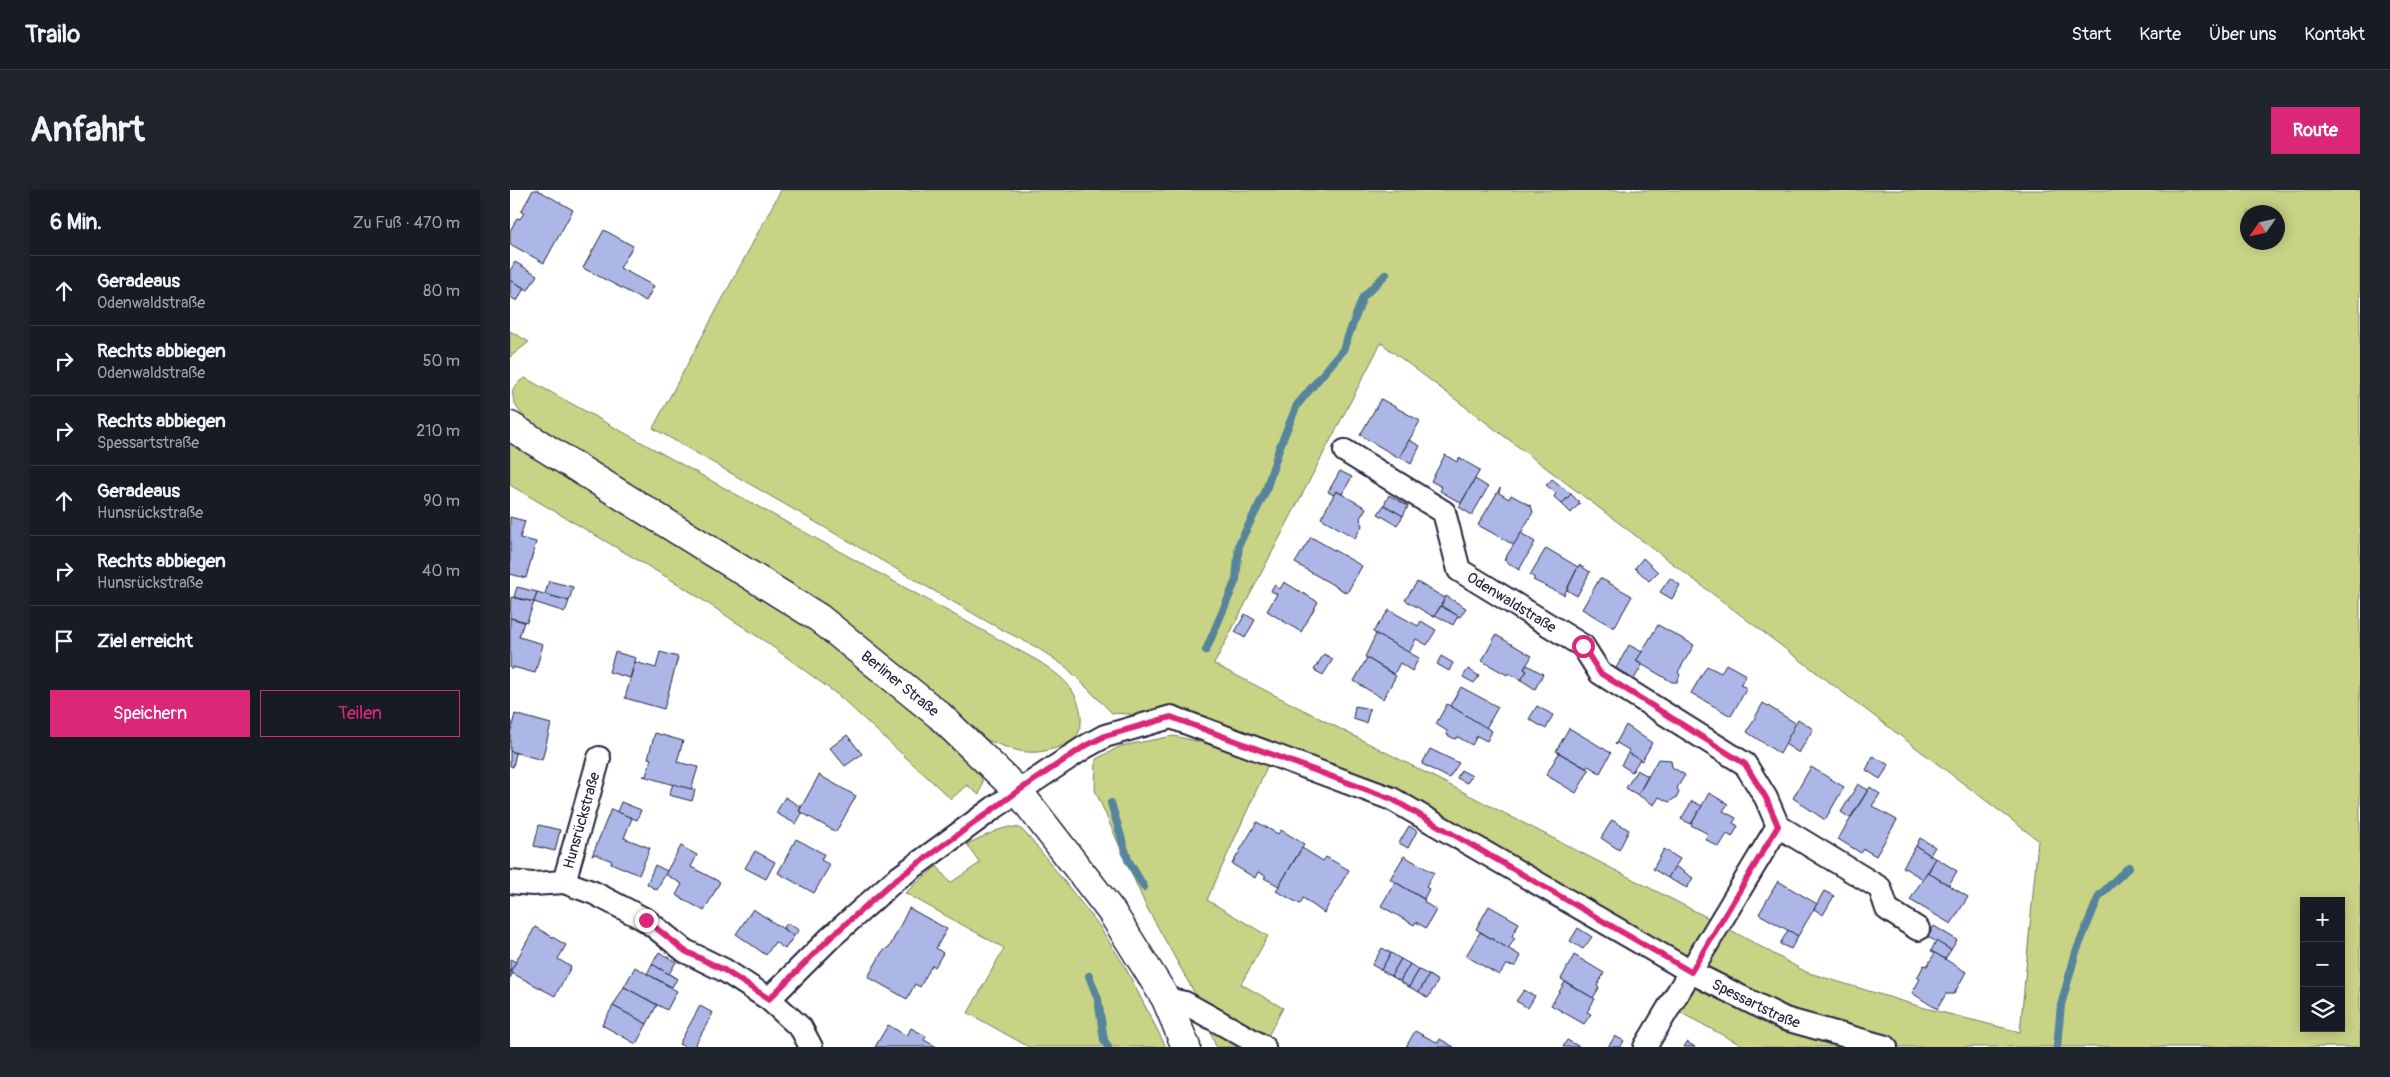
<!DOCTYPE html>
<html lang="de">
<meta charset="utf-8">
<style>
:root{--surface:#171b24;--page:#20242c;--text:#f1f3f6;--muted:#9ea1a6;--line:#363941;--accent:#db2777}
body{margin:0;font-family:Pangolin,sans-serif;background:var(--page);color:var(--text)}
.controls{position:absolute;right:15px;bottom:15px;display:grid;overflow:hidden;border-radius:0px;box-shadow:0 2px 12px #0003}
.controls button{width:45px;height:45px;display:grid;place-items:center;padding:0;border:0;border-bottom:1px solid var(--line);background:var(--surface);color:var(--text);font:25px sans-serif}
.compass{position:absolute;left:1730px;top:15px;width:45px;height:45px;border-radius:50%;background:var(--surface);box-shadow:0 2px 12px #0003;rotate:236deg}
.stop{position:absolute;width:15px;height:15px;margin:-11px;border:4px solid #db2777;border-radius:50%;background:#fff}
.stop.end{background:#db2777;border-color:#fff;box-shadow:0 1px 5px #0008}
.list{margin:0;padding:0;list-style:none}
h2{display:flex;justify-content:space-between;align-items:center;height:65px;margin:0;padding:0 20px;font-size:21px}
h2 small{font-size:16px;font-weight:400;color:var(--muted)}
.list li{display:grid;grid-template-columns:32px 1fr auto;gap:15px;align-items:center;box-sizing:border-box;height:70px;padding:0 20px;border-top:1px solid var(--line)}
.list b{display:block;font-size:19px;white-space:nowrap}
.list p{margin:0;font-size:16px;white-space:nowrap;color:var(--muted)}
.list em{font-size:16px;font-style:normal;color:var(--muted)}
.actions{display:flex;gap:10px;padding:15px 20px}
.actions a{flex:1;padding:11px 0;border:1px solid var(--accent);border-radius:0px;text-align:center;font-size:18px;color:var(--accent)}
.actions .main{background:var(--accent);color:#fff}
.icon{flex:none;width:28px;height:28px;fill:none;stroke:currentColor;stroke-width:2;stroke-linecap:round;stroke-linejoin:round}
.map{position:relative;flex:none;width:1850px;height:857px;overflow:hidden;border-radius:0px}
header{display:flex;align-items:center;gap:30px;box-sizing:border-box;height:70px;padding:0 25px;background:var(--surface);border-bottom:1px solid var(--line)}
header strong{font-size:24px}
nav{display:flex;gap:28px;margin-inline-start:auto;font-size:18px}
.intro{display:flex;align-items:center;justify-content:space-between;box-sizing:border-box;height:120px;padding:0 30px}
h1{margin:0;font-size:35px}
.button{padding:12px 22px;border-radius:0px;background:var(--accent);color:#fff;font-size:18px;font-weight:700}
main{display:flex;gap:30px;padding:0 30px}
aside{flex:1;background:var(--surface);border-radius:0px;box-shadow:0 2px 12px #0003}
.map>svg:first-child{display:block}
.green{fill:#c8d386;stroke:#757a60;fill-rule:evenodd}
.lines{fill:none;stroke-linecap:round;stroke-linejoin:round}
.stream{stroke:#57859b;stroke-width:8}
.building{fill:#acb7e7;stroke:#22223b}
.minor-casing{stroke:#22223b;stroke-width:26}
.tertiary-casing{stroke:#22223b;stroke-width:31}
.minor{stroke:#fff;stroke-width:22}
.tertiary{stroke:#fff;stroke-width:28}
.route{stroke:#db2777;stroke-width:6}
.labels{text-anchor:middle;dominant-baseline:central;stroke-width:5;stroke-linejoin:round;paint-order:stroke}
.street-label{font-size:15px;fill:#22223b;stroke:#fff}
</style>
<header>
<strong>Trailo</strong>
<nav><a>Start</a><a>Karte</a><a>Über uns</a><a>Kontakt</a></nav>
</header>
<div class="intro"><h1>Anfahrt</h1><a class="button">Route</a></div>
<main>
<aside>
<h2>6 Min.<small>Zu Fuß · 470 m</small></h2>
<ul class="list">
<li><svg class="icon" aria-label="ahead" viewBox="0 0 24 24"><path d="M12 20V5M6 11l6-6 6 6"/></svg><div><b>Geradeaus</b><p>Odenwaldstraße</p></div><em>80 m</em></li>
<li><svg class="icon" aria-label="right" viewBox="0 0 24 24"><path d="M7 20v-9h11M14 6l5 5-5 5"/></svg><div><b>Rechts abbiegen</b><p>Odenwaldstraße</p></div><em>50 m</em></li>
<li><svg class="icon" aria-label="right" viewBox="0 0 24 24"><path d="M7 20v-9h11M14 6l5 5-5 5"/></svg><div><b>Rechts abbiegen</b><p>Spessartstraße</p></div><em>210 m</em></li>
<li><svg class="icon" aria-label="ahead" viewBox="0 0 24 24"><path d="M12 20V5M6 11l6-6 6 6"/></svg><div><b>Geradeaus</b><p>Hunsrückstraße</p></div><em>90 m</em></li>
<li><svg class="icon" aria-label="right" viewBox="0 0 24 24"><path d="M7 20v-9h11M14 6l5 5-5 5"/></svg><div><b>Rechts abbiegen</b><p>Hunsrückstraße</p></div><em>40 m</em></li>
<li><svg class="icon" aria-label="arrive" viewBox="0 0 24 24"><path d="M6 21V4h12l-3 4 3 4H6"/></svg><div><b>Ziel erreicht</b></div></li>
</ul>
<div class="actions"><a class="main">Speichern</a><a>Teilen</a></div>
</aside>
<div class="map">
<svg width="1850" height="857" viewBox="0 0 1850 857">
<rect width="100%" height="100%" fill="#fff"/>
<filter id="ink" filterUnits="userSpaceOnUse"><feTurbulence type="fractalNoise" baseFrequency=".02" numOctaves="2"/><feDisplacementMap in="SourceGraphic" scale="10" xChannelSelector="R" yChannelSelector="G"/><feConvolveMatrix kernelMatrix="1 2 1 2 8 2 1 2 1" color-interpolation-filters="sRGB"/></filter>
<g filter="url(#ink)">
<g class="green">
<path d="M271 0H1850V857H1235L1160 817 1181 782 882 609 661 527 602 523 556 477 526 457 483 435 143 238ZM1738 22H1768V52H1738ZM871 153 1528 650 1510 842 1415 818 1296 782 1210 734 704 474ZM1794 711H1831V838H1794Z"/>
<path d="M0 141 19 152 0 167Z"/>
<path d="M15 188 530 472C540 479 551 486 559 496 569 509 576 531 567 546 561 555 538 561 528 562 510 564 493 556 477 550L318 420 239 368 32 242C19 232 0 218 3 199 7 194 10 190 15 188Z"/>
<path d="M0 251 275 421C327 458 377 498 425 540 440 554 461 568 471 586 474 593 471 598 469 605L457 595 441 609 328 505 256 452 170 395 0 295Z"/>
<path d="M664 546 761 568 697 710 758 746 731 794 773 818 752 857H706L698 835V820L684 802 635 714 585 600 586 569 611 556Z"/>
<path d="M499 637 510 638 521 649 587 733 614 775 656 857H519L458 823 494 758 395 703 427 676 440 693 470 673 457 654 488 640Z"/>
</g>
<g class="lines">
<g class="stream">
<path d="M696 460 726 390 729 354 755 303 770 256 787 215 833 160 853 107 876 84"/>
<path d="M601 613 618 670 634 697"/>
<path d="M579 786 588 809 594 850 598 857"/>
<path d="M1547 857 1551 815 1566 762 1589 706 1619 677"/>
</g>
</g>
<g class="building">
<path d="M23 0H28L63 20 34 73 0 54V41L7 28 10 29 14 23 11 22Z"/>
<path d="M94 40 123 56 110 78 144 96 136 111 73 78Z"/>
<path d="M5 72 27 85 18 100 0 90V81Z"/>
<path d="M0 90 14 98 7 111 0 107Z"/>
<path d="M871 209 910 231 889 268 850 245Z"/>
<path d="M899 250 910 256 901 274 890 267Z"/>
<path d="M935 265 947 272 949 268 970 280 951 313 930 301 932 297 921 291Z"/>
<path d="M830 281 842 287 832 304 826 301 824 305 818 302Z"/>
<path d="M965 289 978 297 962 325 949 317Z"/>
<path d="M1042 289 1061 304 1052 314 1044 307 1046 303 1036 295Z"/>
<path d="M990 298 989 303 999 309 1001 305 1021 316 1023 322 1004 355 968 335Z"/>
<path d="M826 301 856 318 850 328 852 336 845 348 811 328Z"/>
<path d="M1061 304 1070 313 1061 323 1052 314Z"/>
<path d="M879 305 898 316 893 326 874 315Z"/>
<path d="M874 315 893 326 887 335 868 324Z"/>
<path d="M0 327 15 331 10 348 26 352 16 388 0 384Z"/>
<path d="M1011 343 1025 352 1009 380 994 370Z"/>
<path d="M801 347 852 376 837 403 785 373Z"/>
<path d="M1036 358 1068 377 1054 405 1023 390 1025 388 1020 385Z"/>
<path d="M1133 368 1148 382 1139 391 1125 378Z"/>
<path d="M1069 375 1080 382 1067 406 1057 400Z"/>
<path d="M1090 388 1122 406 1104 438 1072 419Z"/>
<path d="M1160 388 1170 395 1162 409 1150 402Z"/>
<path d="M39 391 63 397 59 411 35 404Z"/>
<path d="M774 392 808 412 791 442 757 421 767 404 761 401 764 395 770 399Z"/>
<path d="M907 392 935 408 924 427 895 410Z"/>
<path d="M7 397 27 402 24 412 4 407Z"/>
<path d="M27 402 59 411 55 422 24 412Z"/>
<path d="M936 406 956 418 950 427 931 416Z"/>
<path d="M1 407 24 412 17 432 0 428Z"/>
<path d="M931 416 948 426 943 435 925 425Z"/>
<path d="M879 420 908 436 911 431 926 440 917 455 906 449 899 463 863 442Z"/>
<path d="M735 424 745 430 735 448 725 442Z"/>
<path d="M0 428 14 432 9 447 33 454 25 483 3 477V479L0 478Z"/>
<path d="M1148 435 1184 455 1168 482 1170 485 1167 492H1162L1126 471Z"/>
<path d="M866 444 909 468 902 481 890 473 884 484 855 467Z"/>
<path d="M986 445 1022 466 1014 479 1017 481 1011 490 998 483 997 485 972 471Z"/>
<path d="M1119 455 1132 462 1126 471 1132 475 1123 491 1105 480Z"/>
<path d="M105 462 126 468 120 488 99 482Z"/>
<path d="M150 462 168 467 154 519 115 508 125 472 146 478Z"/>
<path d="M814 464 823 469 813 485 804 480Z"/>
<path d="M931 466 943 473 939 481 927 474Z"/>
<path d="M857 468 886 486 873 509 844 491Z"/>
<path d="M1216 474 1236 485 1230 495 1237 498 1221 526 1181 503 1197 476 1211 483Z"/>
<path d="M1017 475 1033 484 1025 499 1011 490 1017 481 1014 479Z"/>
<path d="M958 479 969 486 964 493 953 487Z"/>
<path d="M951 497 988 517 976 538 940 516Z"/>
<path d="M1253 513 1287 534 1270 564 1237 542Z"/>
<path d="M937 514 982 541 977 551 967 546 962 555 948 547 945 549 937 545V541L926 534Z"/>
<path d="M845 516 860 519 856 533 843 529Z"/>
<path d="M1027 516 1043 525 1036 539 1019 529Z"/>
<path d="M5 524 41 534 32 570 0 561V544Z"/>
<path d="M1288 529 1303 539 1289 563 1275 554Z"/>
<path d="M1116 535 1142 553 1132 571 1118 563 1119 560 1107 553 1105 555Z"/>
<path d="M1059 538 1101 563 1090 583 1078 576 1076 578 1046 561Z"/>
<path d="M145 543 173 551 167 572 188 577 181 600 133 586H136L141 569 138 568Z"/>
<path d="M337 545 352 564 335 576 320 558Z"/>
<path d="M920 559 949 573 939 588 912 574Z"/>
<path d="M0 561 6 563 3 577 0 576Z"/>
<path d="M1049 563 1079 580 1066 603 1036 585Z"/>
<path d="M1118 563 1130 569 1122 582 1111 575Z"/>
<path d="M1363 566 1379 575 1370 589 1356 580Z"/>
<path d="M1148 569 1161 570 1162 577 1175 585 1167 598 1169 602 1167 607 1159 612 1149 607 1144 615 1128 605Z"/>
<path d="M1301 577 1334 597 1315 630 1283 608Z"/>
<path d="M951 580 962 586 957 593 947 588Z"/>
<path d="M1127 580 1138 586 1128 605 1116 598Z"/>
<path d="M309 585 346 606 326 642 289 621Z"/>
<path d="M163 594 185 600 182 611 159 605Z"/>
<path d="M1348 594 1358 600 1340 628 1331 622Z"/>
<path d="M1360 597 1370 604 1362 616 1387 630 1366 666 1354 659 1351 663 1328 649Z"/>
<path d="M1199 603 1218 614 1213 621 1226 628 1223 633 1228 636 1222 647 1217 644 1209 657 1195 649 1198 644 1181 635Z"/>
<path d="M275 607 291 617 289 621 292 623 286 634 266 623Z"/>
<path d="M1182 611 1192 616 1181 634 1171 629Z"/>
<path d="M111 612 131 620 127 630 107 622Z"/>
<path d="M101 619 122 628 114 648 140 658 129 685 101 673 102 671 85 664 82 666Z"/>
<path d="M1102 630 1119 640 1109 660 1091 648Z"/>
<path d="M747 632 768 644 771 640 794 654 769 696 754 688 756 686 748 682 745 688 722 674Z"/>
<path d="M29 635 50 640 45 661 24 656Z"/>
<path d="M899 636 907 641 898 658 889 653Z"/>
<path d="M1410 648 1425 657 1420 665 1406 656Z"/>
<path d="M286 649 314 664 311 670 320 675 304 703 268 683Z"/>
<path d="M171 656 187 665 181 677 210 692 194 721 166 705 172 694 155 684Z"/>
<path d="M1406 656 1426 669 1413 689 1393 677Z"/>
<path d="M792 658 813 671 816 667 839 680 814 723 793 708 790 714 766 701Z"/>
<path d="M1154 659 1170 669 1158 688 1143 679Z"/>
<path d="M245 661 265 672 256 689 235 678Z"/>
<path d="M894 666 924 683 916 697 919 699 914 709 880 689Z"/>
<path d="M1426 668 1447 681 1439 695 1418 683Z"/>
<path d="M145 675 157 681 147 700 137 694Z"/>
<path d="M1165 676 1183 688 1177 698 1158 688Z"/>
<path d="M1417 682 1458 707 1441 734 1400 710Z"/>
<path d="M1268 691 1307 714 1288 746 1249 724Z"/>
<path d="M885 692 915 710 914 712 926 720 916 738 906 732 904 735 871 716Z"/>
<path d="M1314 701 1324 706 1313 725 1304 719Z"/>
<path d="M979 716 1009 733 1002 746 1005 748 998 759 966 739Z"/>
<path d="M399 718 437 739 426 758 433 763 425 777 422 775 410 797 405 794 397 809 358 787 372 762 380 756Z"/>
<path d="M243 719 284 746 275 759 265 752 256 765 226 744Z"/>
<path d="M278 733 289 740 284 746 273 738Z"/>
<path d="M1424 736 1447 750 1441 760 1418 747Z"/>
<path d="M25 737 56 755 48 769 61 777 45 806 0 782Z"/>
<path d="M1068 738 1082 747 1073 759 1060 751Z"/>
<path d="M1278 740 1288 746 1281 759 1270 754Z"/>
<path d="M970 742 1011 766 1006 776 996 775 989 785 956 766Z"/>
<path d="M1426 751 1441 760 1435 769 1421 761Z"/>
<path d="M872 758 881 763 871 780 862 775Z"/>
<path d="M149 762 166 772 159 784 167 789 142 774Z"/>
<path d="M881 763 891 769 881 786 871 780Z"/>
<path d="M1425 763 1456 782 1444 804H1436L1427 819 1402 803 1410 789 1407 788 1414 775 1417 776Z"/>
<path d="M1064 765 1094 783 1087 796 1089 798 1083 808 1051 789Z"/>
<path d="M0 769 6 772 0 782 3 783 0 788Z"/>
<path d="M891 769 900 774 890 791 881 786Z"/>
<path d="M142 774 167 789 162 797 137 784Z"/>
<path d="M900 774 909 780 899 797 890 791Z"/>
<path d="M125 777 167 801 157 820 114 797Z"/>
<path d="M909 780 919 785 909 802 899 797Z"/>
<path d="M919 785 928 791 918 808 909 802Z"/>
<path d="M1055 792 1085 809 1077 822 1081 824 1074 834 1041 815Z"/>
<path d="M114 797 147 815 137 834 103 816Z"/>
<path d="M1014 800 1025 806 1018 818 1006 811Z"/>
<path d="M103 816 137 834 126 854 92 835Z"/>
<path d="M190 816 203 823 184 857H175L169 854Z"/>
<path d="M378 835 397 846 401 838 416 846 414 850 427 857H365Z"/>
<path d="M905 841 928 853 930 849 944 857H896Z"/>
<path d="M1105 846 1114 851 1110 857H1098Z"/>
<path d="M1057 850 1070 857H1053Z"/>
<path d="M1177 852 1185 857H1174Z"/>
</g>
<g class="lines">
<defs>
<g id="minor">
<path id="s1" d="M835 261 934 322 949 380 1073 456 1090 483 1235 574 1256 608 1268 636 1135 857"/>
<path d="M1268 636 1370 698 1377 719 1408 739"/>
<path id="s2" d="M0 692 23 694 54 692 84 703 136 730 175 761 214 780 259 809 320 748 384 691 485 617 575 557 595 546 661 527 882 609 1181 782 1275 829 1376 857"/>
<path id="s3" d="M54 692 89 568"/>
<path d="M259 809 291 838 301 857"/>
<path d="M656 809 675 813 754 857"/>
</g>
<g id="tertiary">
<path id="s4" d="M0 236 309 428 429 525 508 601 601 721 656 809 676 857"/>
</g>
</defs>
<use href="#minor" class="minor-casing"/>
<use href="#tertiary" class="tertiary-casing"/>
<use href="#minor" class="minor"/>
<use href="#tertiary" class="tertiary"/>
</g>
</g>
<g class="lines" filter="url(#ink)">
<path class="route" d="M136 730 175 761 214 780 259 809 320 748 384 691 508 601 575 556 595 546 661 527 882 609 1181 782 1268 636 1256 608 1235 574 1090 483 1073 456"/>
</g>
<g class="labels">
<g class="street-label">
<text stroke="none"><textPath href="#s1" startOffset="238">Odenwaldstraße</textPath></text>
<text stroke="none"><textPath href="#s4" startOffset="468">Berliner Straße</textPath></text>
<text stroke="none"><textPath href="#s3" startOffset="64">Hunsrückstraße</textPath></text>
<text stroke="none"><textPath href="#s2" startOffset="1442">Spessartstraße</textPath></text>
</g>
</g>
</svg>
<div class="controls">
<button>+</button>
<button>−</button>
<button><svg class="icon" aria-label="layers" viewBox="0 0 24 24"><path d="M12 4l9 5-9 5-9-5zM3 14l9 5 9-5"/></svg></button>
</div>
<svg class="compass" viewBox="-18 -18 36 36"><path d="M0-13l5 13h-10z" fill="#e53935"/><path d="M0 13l5-13h-10z" fill="#9ea1a6"/></svg>
<div class="stop" style="left:1073px;top:456px"></div>
<div class="stop end" style="left:136px;top:730px"></div>
</div>
</main>
